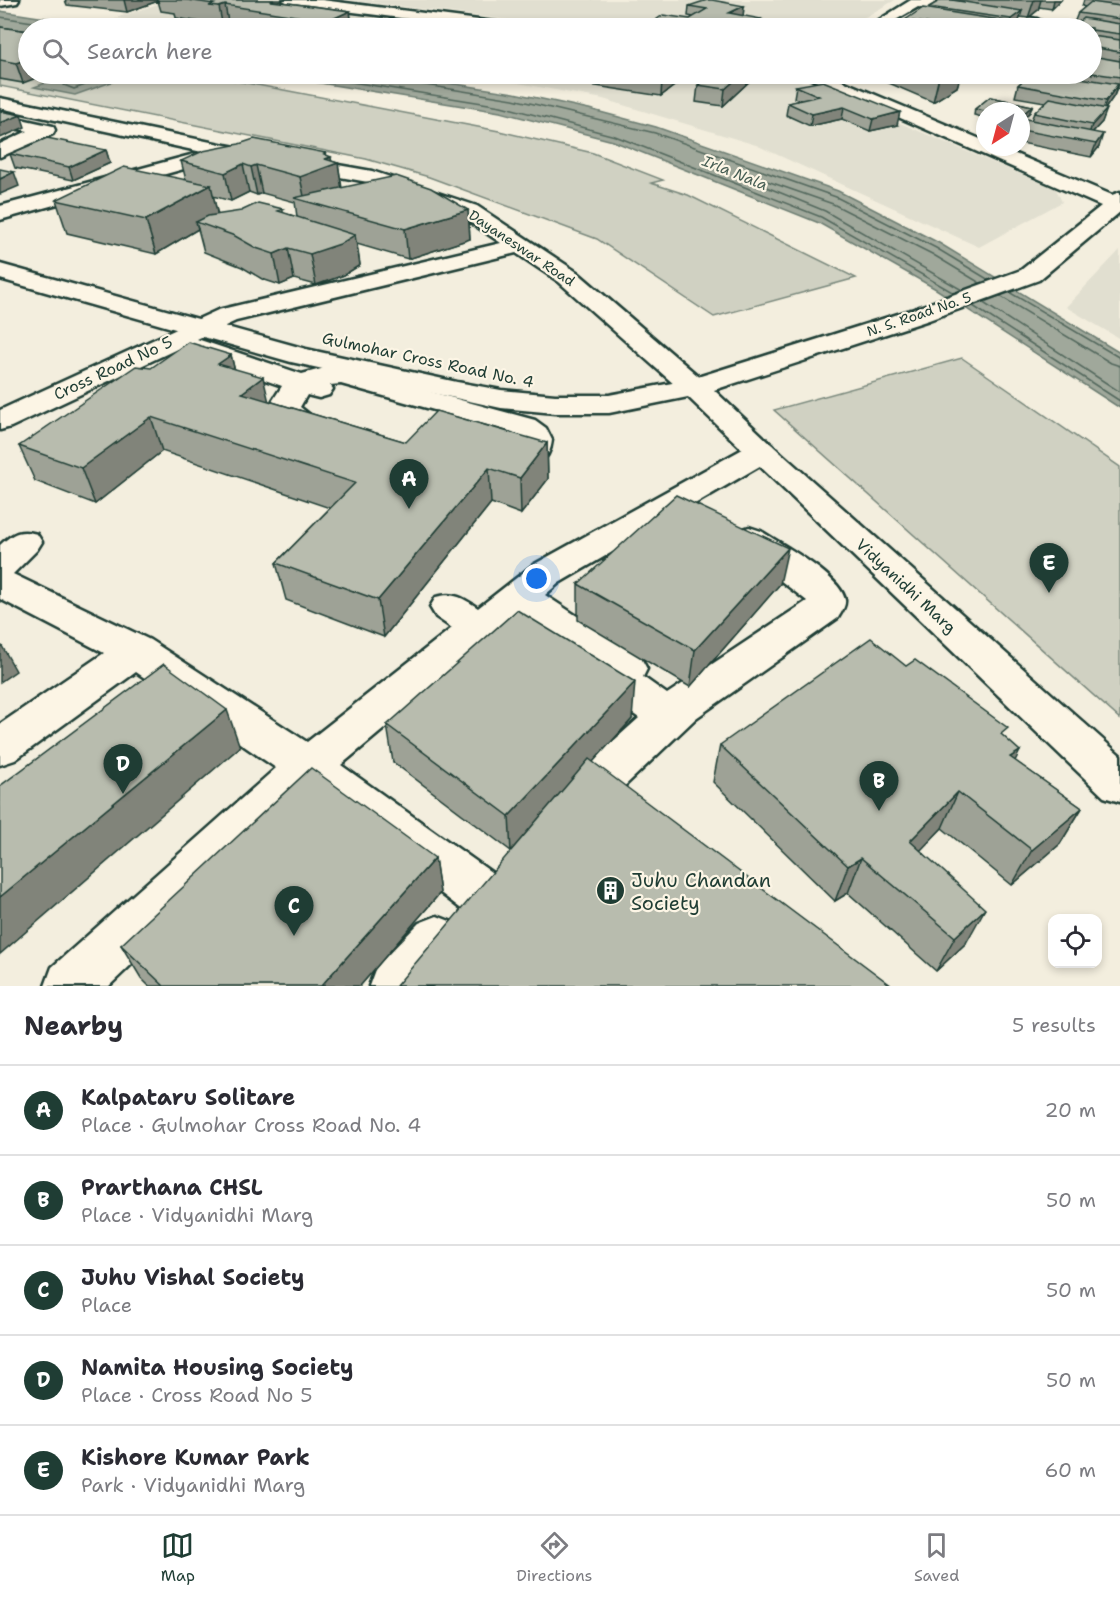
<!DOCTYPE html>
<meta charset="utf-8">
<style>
:root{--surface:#fff;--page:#f7f7f7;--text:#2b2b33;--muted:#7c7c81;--line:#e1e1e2;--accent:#1f3d34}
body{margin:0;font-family:"Shantell Sans",sans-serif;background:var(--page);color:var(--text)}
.controls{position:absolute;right:18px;bottom:18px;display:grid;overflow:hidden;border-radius:12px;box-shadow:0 3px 9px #0003}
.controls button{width:54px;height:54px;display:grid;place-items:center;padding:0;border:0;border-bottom:2px solid var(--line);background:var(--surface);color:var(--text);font:30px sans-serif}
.compass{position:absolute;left:976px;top:102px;width:54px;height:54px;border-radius:50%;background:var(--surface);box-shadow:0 3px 9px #0003;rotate:216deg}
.you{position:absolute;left:537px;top:579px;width:21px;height:21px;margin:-15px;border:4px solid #fff;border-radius:50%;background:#1a73e8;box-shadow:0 0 0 9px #1a73e833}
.badge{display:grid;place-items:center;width:39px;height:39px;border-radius:50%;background:var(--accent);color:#fff;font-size:20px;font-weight:700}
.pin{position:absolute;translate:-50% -50px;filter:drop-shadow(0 2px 3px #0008)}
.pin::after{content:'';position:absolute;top:32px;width:21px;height:18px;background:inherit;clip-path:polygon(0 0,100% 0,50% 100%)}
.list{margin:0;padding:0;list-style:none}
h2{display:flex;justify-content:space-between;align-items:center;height:78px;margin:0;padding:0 24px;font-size:26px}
h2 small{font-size:20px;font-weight:400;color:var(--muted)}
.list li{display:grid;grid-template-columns:39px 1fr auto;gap:18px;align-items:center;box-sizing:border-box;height:90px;padding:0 24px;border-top:2px solid var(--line)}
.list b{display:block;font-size:22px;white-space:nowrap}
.list p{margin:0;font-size:20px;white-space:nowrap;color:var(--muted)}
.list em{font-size:20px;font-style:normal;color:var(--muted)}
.icon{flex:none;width:33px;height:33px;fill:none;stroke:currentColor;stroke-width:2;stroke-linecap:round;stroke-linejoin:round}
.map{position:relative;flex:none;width:1120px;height:986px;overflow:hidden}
.search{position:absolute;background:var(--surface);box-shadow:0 3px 9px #0003;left:18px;right:18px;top:18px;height:66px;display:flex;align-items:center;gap:15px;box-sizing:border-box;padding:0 21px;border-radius:33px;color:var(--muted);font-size:22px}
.sheet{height:528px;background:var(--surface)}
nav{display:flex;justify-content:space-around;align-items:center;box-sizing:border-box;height:84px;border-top:2px solid var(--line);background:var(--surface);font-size:16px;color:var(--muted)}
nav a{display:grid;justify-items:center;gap:3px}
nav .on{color:var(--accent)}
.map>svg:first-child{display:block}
.built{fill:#e1dfd0}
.green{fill:#d0d1c2;stroke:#78877b;stroke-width:1.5}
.water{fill:#a0a89b;stroke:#6c7d72;stroke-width:1.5}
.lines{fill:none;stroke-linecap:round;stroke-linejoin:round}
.shore{stroke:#53685d;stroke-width:1.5}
.minor-casing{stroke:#1f3d34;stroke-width:5}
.tertiary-casing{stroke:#1f3d34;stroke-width:5}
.primary-casing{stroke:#1f3d34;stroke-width:5}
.minor{fill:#fcf5e5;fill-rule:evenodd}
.tertiary{fill:#fcf5e5;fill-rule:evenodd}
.primary{fill:#fcf5e5;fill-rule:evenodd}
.wall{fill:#9ea296;stroke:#1f3d34;stroke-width:1.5;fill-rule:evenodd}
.shaded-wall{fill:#81847a;stroke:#1f3d34;stroke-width:1.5}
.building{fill:#b8bcae;stroke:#1f3d34;stroke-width:1.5}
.labels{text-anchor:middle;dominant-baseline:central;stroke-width:4.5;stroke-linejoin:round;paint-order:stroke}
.far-street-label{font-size:14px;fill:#1f3d34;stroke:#fcf5e5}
.far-water-label{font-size:15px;font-style:italic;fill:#465d53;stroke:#fcf5e5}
.street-label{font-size:16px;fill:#1f3d34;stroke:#fcf5e5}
.near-poi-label{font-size:20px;fill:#1f3d34;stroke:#fcf5e5;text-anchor:start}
</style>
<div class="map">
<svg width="1120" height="986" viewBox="0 0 1120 986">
<rect width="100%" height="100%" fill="#f3eede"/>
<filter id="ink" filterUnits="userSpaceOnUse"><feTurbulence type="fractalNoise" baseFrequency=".0167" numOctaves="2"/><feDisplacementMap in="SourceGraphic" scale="12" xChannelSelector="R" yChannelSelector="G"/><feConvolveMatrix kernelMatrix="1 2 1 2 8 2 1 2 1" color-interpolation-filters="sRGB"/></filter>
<g filter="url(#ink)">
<g class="built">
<path d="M170 0H237L449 28H183L115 18Z"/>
<path d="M350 0H895L846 28H570Z"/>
<path d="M470 74H765L803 82 1056 189 1062 202 979 247 756 145 603 99Z"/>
<path d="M1120 250V339L1066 307Z"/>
</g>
<g class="green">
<path d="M0 38 28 74H200L499 131 593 153 663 180 651 183 688 195 856 278 714 317 597 239 429 177 366 159 0 86Z"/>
<path d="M962 358 1120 467V719L774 410Z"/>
</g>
<g class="water">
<path d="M0 11 110 28H28V34L0 30Z"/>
<path d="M72 74H134L75 95 34 87Z"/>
<path d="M265 74H390L514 93 589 109 656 127 838 191 939 243 1120 353V408L936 289 819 223 613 141 500 112Z"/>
</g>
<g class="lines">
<g class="shore">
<path d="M0 17 72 28"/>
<path d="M71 74 64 85 74 89 116 74"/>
<path d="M302 74 501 106 615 136 821 217 954 293"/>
<path d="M402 74 403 79 407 82 513 99 655 133 836 197 936 248 989 280"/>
<path d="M962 290 825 211 764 186 763 182 767 181 833 204 932 254 980 283"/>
<path d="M1009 292 1120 358"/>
<path d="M1000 296 1111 363 1120 366"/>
<path d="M982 302 1120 392"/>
<path d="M973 306 1120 401"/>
</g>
<defs>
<g id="minor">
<path d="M911 0H928L1037 19 1044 23 1039 28H1023L1025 25 918 7 882 28H866Z"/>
<path d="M0 98 225 145 372 171 477 206 577 272 704 381 708 387 704 393 694 396 684 393 559 282 516 253 236 321 197 339 302 374 325 368H342L535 420 546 428 552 440C550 462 530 477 510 472L505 465 519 449 521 437 513 432 341 384 330 385 333 389 329 395 319 398 307 395 300 407 314 418 330 423 334 429 330 435C307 441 283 428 270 409L273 400 282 386 177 349 11 427 0 430V410L218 310 501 243 461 216 368 182 227 157 0 220V206L202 152 0 108Z"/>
<path d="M12 117 53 126 55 130 53 134 0 157V144L28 131 6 126 3 122 6 118Z"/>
<path d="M761 442 772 445 777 452 772 459 559 583 545 595 641 658 647 669 643 677 667 694 807 601 737 547 732 539 737 531 749 527 761 531C781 544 841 576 845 600 846 606 841 613 838 618L696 718 591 818 575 824 559 818 552 804 559 790 639 718 583 678 577 667 582 658 520 615 341 765 498 877 506 894 498 911 481 917 464 911 310 793 109 986H45L52 967 276 768 136 672 15 760 0 765V724L104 653 0 599V545C13 533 20 529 37 534L42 542 37 550 13 574 150 640 307 742 452 628 436 617 430 607 436 597C454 592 463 598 478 608L533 565 750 445Z"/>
<path d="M437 916 455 923 462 941 455 959 431 986H369L376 967 419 923Z"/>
</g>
<g id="tertiary">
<path d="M283 0H322L510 24 517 28H480L290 4Z"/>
<path d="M805 74H826L985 141V147H999L1112 195 1120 192V212L1039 280 929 320 714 390 772 445 1120 755V802L1104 797 688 397 609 413H555L501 408 291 362 0 279V264L306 349 457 382 501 390 555 395H609L688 380 911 310 1021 270 1101 206 807 77Z"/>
</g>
<path id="primary" d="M0 0H19L17 3 0 6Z"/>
</defs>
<use href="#minor" class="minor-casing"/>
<use href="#tertiary" class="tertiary-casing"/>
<use href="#primary" class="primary-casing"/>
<use href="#minor" class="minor"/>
<use href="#tertiary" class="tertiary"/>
<use href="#primary" class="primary"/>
</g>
<g class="wall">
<path d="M65 0H280V2L350 11 352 28H241L229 27 222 28 214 27 213 24 176 18 175 13 161 11 158 1 127 12 67 5Z"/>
<path d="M941 0H1061L1052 9 1039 7 1038 10 1028 18 1020 17 1017 28H887L903 26 905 20 929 9V7Z"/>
<path d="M1084 0H1120V90L1117 89 1114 96 1105 109 1102 122 1093 132 1099 147 1091 157 1021 143V125L1031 120 1034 113 1045 102 1015 97 1018 85 1028 76 1016 74H1058L1070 76 1071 74H1092V28H1073L1077 24 1074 23 1078 13 1085 7 1082 6Z"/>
<path d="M689 6H744L743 16 759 28H650V24L690 19 693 17 688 16Z"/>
<path d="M0 27 28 31 23 83 0 79Z"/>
<path d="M518 74H753V78L723 106 696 102 698 85 704 80 679 76 678 83 661 96Z"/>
<path d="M868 74H972L969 76 961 74 957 87 933 102Z"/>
<path d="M796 86 897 125 870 131 842 119 810 126 786 115 788 103 800 100 794 98Z"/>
<path d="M990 97 1032 106 1030 112 1021 120V111H985V118L974 115 975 109Z"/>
<path d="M106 150 110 163 73 180 15 168 10 154Z"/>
<path d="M326 153V155L331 161 338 163 342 188 468 210 470 239 408 259 357 244 360 265 344 275 316 285 294 279 280 285 262 279 242 267 204 252 198 229 156 254 67 233 56 200 186 180 181 161ZM249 192 257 195 262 193 295 202 297 217 283 213V209L218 215 213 196 231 201Z"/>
<path d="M231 355 234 368 269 401 406 442 547 443 548 479 521 514 491 503 384 637 286 600 276 563 330 508 162 451 95 504 35 481 19 446Z"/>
<path d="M578 584H780L690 687 578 620Z"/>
<path d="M906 666 1004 737 1015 761 1082 808 1060 844 1012 885 942 828 920 850 966 943 936 971 848 893 835 901 713 782 720 745Z"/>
<path d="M632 719 511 851 393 762 387 725Z"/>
<path d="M435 858 440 893 360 986H149L141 978 121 945Z"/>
</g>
<g class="shaded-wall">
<path d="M124 0H158V1L127 12Z"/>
<path d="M1034 0H1041L1038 10 1028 18Z"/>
<path d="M1054 0H1061L1052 9Z"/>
<path d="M225 5 229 27 223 28 219 7Z"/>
<path d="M744 6 743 17 729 13Z"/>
<path d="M350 11 352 28H329L328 21Z"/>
<path d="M1022 11 1017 28H1004L1010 24 1011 19Z"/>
<path d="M761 19 759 28H742V27Z"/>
<path d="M710 24 709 28H702Z"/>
<path d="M28 59V74H47L23 83 16 63Z"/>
<path d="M671 74H679L678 83 661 96 662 80Z"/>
<path d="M742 74H753V78L723 106 725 89Z"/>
<path d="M945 74H961L957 87 933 102 939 77Z"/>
<path d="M1118 84 1114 96 1102 113 1106 101Z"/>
<path d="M1032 106 1030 112 1021 120V116Z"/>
<path d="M844 107 842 119 810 126 812 114Z"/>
<path d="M1107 109 1102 122 1088 137 1092 125Z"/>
<path d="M900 112 897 125 870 131 873 119Z"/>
<path d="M21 115 25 127 0 138V123Z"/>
<path d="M1103 134 1099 147 1091 157 1096 144Z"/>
<path d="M106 150 110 163 73 180 69 167Z"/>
<path d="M326 153 327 159 331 157 332 165 338 163 342 191 305 201 300 177 324 154Z"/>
<path d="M243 164 249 192 231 201 225 173Z"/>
<path d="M256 165 262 193 257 195 251 167Z"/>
<path d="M14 172 19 186 0 194V179Z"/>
<path d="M211 185 218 217 196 222 198 229 156 254 146 220Z"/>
<path d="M468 210 470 239 408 259 405 229Z"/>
<path d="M355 235 360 265 344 275 316 285 310 254Z"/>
<path d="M288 248 294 279 280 285 274 254Z"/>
<path d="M231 355 239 388 218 364Z"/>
<path d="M263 377 271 411 242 393Z"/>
<path d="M151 417 162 451 95 504 81 468Z"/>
<path d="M547 443 548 479 521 514 520 478Z"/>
<path d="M489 468 491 503 384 637 378 600Z"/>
<path d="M788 548 780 584 690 687 695 650Z"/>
<path d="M2 646 16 671 0 682V647Z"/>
<path d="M635 682 632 719 511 852 509 816Z"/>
<path d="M227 710 240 747 0 954V897Z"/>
<path d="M1020 751 1002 787 1010 757Z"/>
<path d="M958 792 942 828 895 877 910 841Z"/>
<path d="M1082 808 1060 844 1012 885 1032 850Z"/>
<path d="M435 858 440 893 360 986H321Z"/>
<path d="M861 858 848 893 835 901 848 866Z"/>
<path d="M985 909 966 943 936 971 955 937Z"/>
</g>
<g class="building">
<path d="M187 0H274L272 1 350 11 328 21 225 5 219 7 209 6 214 4Z"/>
<path d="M707 0H712L744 6 729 13 761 19 742 27 710 24 702 28H673L650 24 663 15 690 19 707 9 689 6Z"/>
<path d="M941 0H952L1022 11 1011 19 929 7Z"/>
<path d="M1091 2 1120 6V19L1078 13Z"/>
<path d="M923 8 1012 22 1004 28H958L905 20Z"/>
<path d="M1083 18 1120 24V34L1092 30V28L1073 27Z"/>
<path d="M894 24 918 28H887Z"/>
<path d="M0 27 28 31V59L16 63 0 60Z"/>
<path d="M1092 36 1120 40V52L1092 47Z"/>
<path d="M1092 56 1120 61V77L1092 73Z"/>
<path d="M621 74H671L662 80Z"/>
<path d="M711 74H742L725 89 698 85Z"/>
<path d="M930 74H945L939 77Z"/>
<path d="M1030 74H1055L1118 84 1106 101 1018 85Z"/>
<path d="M823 81 900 112 873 119 844 107 812 114 788 103 819 96 796 86Z"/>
<path d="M990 97 1032 106 1021 116V111H985L975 109Z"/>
<path d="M1050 98 1107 109 1092 125 1034 113Z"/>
<path d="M0 111 21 115 0 123Z"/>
<path d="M1026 119 1103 134 1096 144 1021 130V125Z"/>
<path d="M47 138 106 150 69 167 10 154Z"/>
<path d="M254 139 326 153 324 154 331 157 325 159 338 163 300 177 256 165 251 167 243 164 225 173 181 161 203 151 239 144Z"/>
<path d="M124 167 211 185 146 220 56 200Z"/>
<path d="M0 169 14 172 0 179Z"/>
<path d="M396 176 431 188 468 210 405 229 294 198Z"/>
<path d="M258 203 283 209 278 211 355 235 340 244 310 254 288 248 274 254 256 248 235 236 196 222 208 216 241 211Z"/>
<path d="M188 342 231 355 218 364 263 377 242 393 406 442 436 411 547 443 520 478 489 468 378 600 276 563 355 483 151 417 81 468 19 446 136 366 151 368Z"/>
<path d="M676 495 788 548 695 650 578 584Z"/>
<path d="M517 610 635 682 509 816 387 725Z"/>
<path d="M871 638 906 666 915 660 1008 728 1001 734 1020 751 1010 757 1082 808 1032 850 958 792 910 841 985 909 955 937 861 858 848 866 720 745Z"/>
<path d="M164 664 227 710 0 897V786Z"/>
<path d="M589 759 892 986H396Z"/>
<path d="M311 768 435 858 321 986H164L121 945Z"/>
</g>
</g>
<defs>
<symbol id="building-disc" viewBox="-11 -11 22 22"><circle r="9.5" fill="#1f3d34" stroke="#fcf5e5"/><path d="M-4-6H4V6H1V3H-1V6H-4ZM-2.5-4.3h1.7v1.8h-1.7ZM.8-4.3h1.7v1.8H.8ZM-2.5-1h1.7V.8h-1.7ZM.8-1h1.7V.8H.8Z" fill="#fff"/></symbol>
</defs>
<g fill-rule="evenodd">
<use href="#building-disc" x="594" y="874" width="33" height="33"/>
</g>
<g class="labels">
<g class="far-street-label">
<text transform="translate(522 248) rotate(34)">Dayaneswar Road</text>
<text transform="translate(919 314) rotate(-19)">N. S. Road No. 5</text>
</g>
<g class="far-water-label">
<text transform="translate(735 173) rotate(22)">Irla Nala</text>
</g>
<g class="street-label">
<text transform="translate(428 360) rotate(12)">Gulmohar Cross Road No. 4</text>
<text transform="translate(113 368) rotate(-25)">Cross Road No 5</text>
<text transform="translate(906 586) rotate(43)">Vidyanidhi Marg</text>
</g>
<g class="near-poi-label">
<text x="631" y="880">Juhu Chandan<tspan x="631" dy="23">Society</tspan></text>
</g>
</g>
</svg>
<div class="controls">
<button><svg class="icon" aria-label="locate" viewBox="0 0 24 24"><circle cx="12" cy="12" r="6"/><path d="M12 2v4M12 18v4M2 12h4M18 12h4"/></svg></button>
</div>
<svg class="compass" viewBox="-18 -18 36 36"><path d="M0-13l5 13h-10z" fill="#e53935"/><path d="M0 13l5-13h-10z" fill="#7c7c81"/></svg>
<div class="you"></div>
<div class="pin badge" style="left:409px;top:509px">A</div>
<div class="pin badge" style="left:879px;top:811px">B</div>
<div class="pin badge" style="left:294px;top:936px">C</div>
<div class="pin badge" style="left:123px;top:794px">D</div>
<div class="pin badge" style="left:1049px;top:593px">E</div>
<div class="search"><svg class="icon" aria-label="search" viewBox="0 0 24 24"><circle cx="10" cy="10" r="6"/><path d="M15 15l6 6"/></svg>Search here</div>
</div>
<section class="sheet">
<h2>Nearby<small>5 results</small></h2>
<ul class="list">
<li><span class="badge">A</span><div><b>Kalpataru Solitare</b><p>Place · Gulmohar Cross Road No. 4</p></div><em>20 m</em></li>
<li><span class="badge">B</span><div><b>Prarthana CHSL</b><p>Place · Vidyanidhi Marg</p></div><em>50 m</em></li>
<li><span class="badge">C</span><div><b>Juhu Vishal Society</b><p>Place</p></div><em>50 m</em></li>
<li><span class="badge">D</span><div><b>Namita Housing Society</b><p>Place · Cross Road No 5</p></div><em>50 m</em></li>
<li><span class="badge">E</span><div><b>Kishore Kumar Park</b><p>Park · Vidyanidhi Marg</p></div><em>60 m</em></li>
</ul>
</section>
<nav>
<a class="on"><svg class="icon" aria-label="map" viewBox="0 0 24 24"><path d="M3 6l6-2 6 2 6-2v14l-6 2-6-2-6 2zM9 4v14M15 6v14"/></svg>Map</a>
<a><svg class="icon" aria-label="directions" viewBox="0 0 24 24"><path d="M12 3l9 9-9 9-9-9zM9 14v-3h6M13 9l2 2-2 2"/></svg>Directions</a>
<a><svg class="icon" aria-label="saved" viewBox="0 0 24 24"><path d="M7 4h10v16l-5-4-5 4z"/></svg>Saved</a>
</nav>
